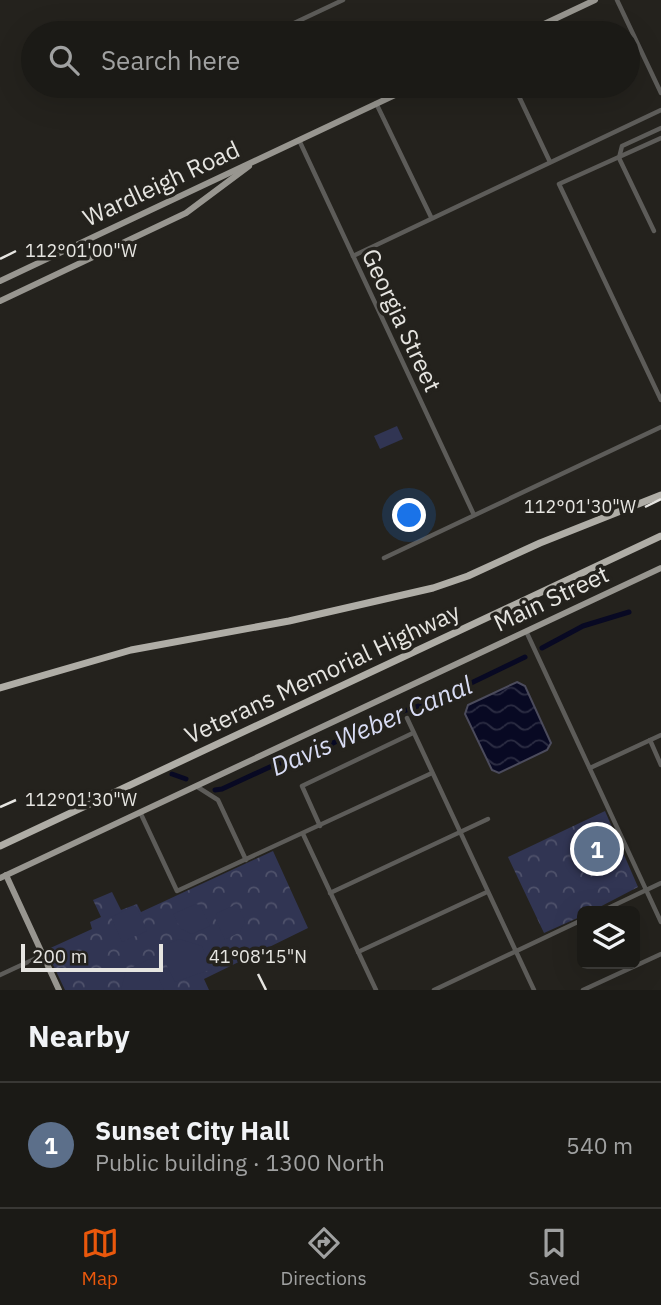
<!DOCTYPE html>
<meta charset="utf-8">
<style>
:root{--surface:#1b1a16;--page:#282723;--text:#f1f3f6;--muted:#a0a1a1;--line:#393835;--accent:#ea580c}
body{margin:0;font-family:"IBM Plex Sans",sans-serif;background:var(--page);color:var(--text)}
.controls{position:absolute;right:21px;bottom:21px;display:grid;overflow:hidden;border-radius:10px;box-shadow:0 7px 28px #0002}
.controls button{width:63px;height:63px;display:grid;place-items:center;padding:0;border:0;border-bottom:2px solid var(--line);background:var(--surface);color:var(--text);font:35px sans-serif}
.scale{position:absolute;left:21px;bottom:18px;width:142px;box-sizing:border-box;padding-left:7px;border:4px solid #e6e5e1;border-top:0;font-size:19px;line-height:24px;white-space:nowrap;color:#e6e5e1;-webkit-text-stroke:5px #24221d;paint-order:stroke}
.you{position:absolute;left:410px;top:516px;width:24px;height:24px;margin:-18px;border:5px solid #fff;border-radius:50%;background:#1a73e8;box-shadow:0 0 0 10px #1a73e833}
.badge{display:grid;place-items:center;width:46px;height:46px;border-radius:50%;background:var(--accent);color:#fff;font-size:23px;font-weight:700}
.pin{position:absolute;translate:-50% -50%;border:4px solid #fff;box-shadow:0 2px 7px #0006}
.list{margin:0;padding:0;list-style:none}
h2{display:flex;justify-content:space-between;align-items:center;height:91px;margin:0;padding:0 28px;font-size:30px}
h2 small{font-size:23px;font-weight:400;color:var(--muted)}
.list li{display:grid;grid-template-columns:46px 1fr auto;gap:21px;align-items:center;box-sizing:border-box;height:126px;padding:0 28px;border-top:2px solid var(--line)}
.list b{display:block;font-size:26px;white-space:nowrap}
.list p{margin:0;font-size:23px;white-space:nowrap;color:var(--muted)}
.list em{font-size:23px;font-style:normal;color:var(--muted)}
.icon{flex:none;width:38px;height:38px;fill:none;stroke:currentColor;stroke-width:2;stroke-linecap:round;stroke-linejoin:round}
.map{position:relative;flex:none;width:661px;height:990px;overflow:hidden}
.search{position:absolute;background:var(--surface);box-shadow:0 7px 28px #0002;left:21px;right:21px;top:21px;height:77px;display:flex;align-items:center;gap:18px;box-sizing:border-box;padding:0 24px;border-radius:38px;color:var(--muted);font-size:26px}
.sheet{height:217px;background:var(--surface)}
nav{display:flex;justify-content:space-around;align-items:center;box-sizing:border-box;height:98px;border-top:2px solid var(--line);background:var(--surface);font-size:19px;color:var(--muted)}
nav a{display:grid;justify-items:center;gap:4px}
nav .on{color:var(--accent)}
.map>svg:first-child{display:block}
.park{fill:url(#park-crowns)}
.pitch{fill:#313553}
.water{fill:url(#water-waves);stroke:#4b4b5c;stroke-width:2}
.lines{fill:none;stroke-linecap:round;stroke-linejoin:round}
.canal{stroke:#080923;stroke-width:5}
.minor{stroke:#5d5c59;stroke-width:4.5}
.major{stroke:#989690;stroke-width:6}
.highway{stroke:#afada6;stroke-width:7}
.ticks{fill:none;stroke:#e6e5e1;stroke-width:2.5}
.labels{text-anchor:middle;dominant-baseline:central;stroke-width:7;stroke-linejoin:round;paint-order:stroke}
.street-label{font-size:24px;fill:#e6e5e1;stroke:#24221d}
.water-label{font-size:26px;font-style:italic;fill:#d8dcf4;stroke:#24221d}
.ticks-label{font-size:18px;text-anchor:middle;fill:#e6e5e1;stroke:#24221d;stroke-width:7;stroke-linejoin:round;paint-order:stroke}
</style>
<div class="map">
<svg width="661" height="990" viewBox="0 0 661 990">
<defs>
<pattern id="park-crowns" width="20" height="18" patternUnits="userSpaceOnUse" patternTransform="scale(1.75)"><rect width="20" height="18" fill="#313553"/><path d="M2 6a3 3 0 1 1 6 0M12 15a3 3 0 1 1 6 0" fill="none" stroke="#4f526b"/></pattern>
<pattern id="water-waves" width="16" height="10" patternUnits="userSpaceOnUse" patternTransform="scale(1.75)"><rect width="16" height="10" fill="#080923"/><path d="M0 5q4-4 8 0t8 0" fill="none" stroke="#2c2d43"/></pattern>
</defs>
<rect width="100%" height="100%" fill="#24221d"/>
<g class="park">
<path d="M605 811 638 887 592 911H582V916L544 933 508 857Z"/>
<path d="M273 851 308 928 204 979 209 990H65L46 950 92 929 90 922 101 917 93 900 112 892 121 910 137 904 141 912Z"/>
</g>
<g class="pitch">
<path d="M397 426 403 439 380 449 374 436Z"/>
<path d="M196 904 200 905 210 926 192 934 181 929 173 914Z"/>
<path d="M237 904 245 921 240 932 225 940 215 918 217 913Z"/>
<path d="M136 905 147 931 122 942 111 917Z"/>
<path d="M179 939 202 946 212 969 175 982 158 948Z"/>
<path d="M150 959 164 990H121L126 970Z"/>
</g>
<path class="water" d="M517 682 525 686 551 743 547 750 499 773 492 770 465 714 468 705Z"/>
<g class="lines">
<g class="canal">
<path d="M542 648 583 626 629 612"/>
<path d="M172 774 186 779"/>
<path d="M215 790 222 789 272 766 327 746 386 717 436 700 525 657"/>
</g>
<g class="minor">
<path d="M617 0 661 93"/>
<path d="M273 33 343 0"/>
<path d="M514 86 550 162"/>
<path d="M376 103 431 217"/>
<path d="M661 138 559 184 661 400"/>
<path d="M299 140 474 515"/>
<path d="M619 158 654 231"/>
<path d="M619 158 622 146 661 128"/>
<path d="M353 256 661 110"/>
<path d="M384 558 661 427"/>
<path d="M526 631 661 922"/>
<path d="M407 718 534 990"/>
<path d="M650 740 661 765"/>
<path d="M590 768 661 735"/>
<path d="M196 786 218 800 246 860"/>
<path d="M140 812 177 891 432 773"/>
<path d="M320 826 302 786 413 733"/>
<path d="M303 834 376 990"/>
<path d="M330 893 488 819"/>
<path d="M602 911 661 883"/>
<path d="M358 952 487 892"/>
<path d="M0 975 43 955"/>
<path d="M434 990 582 920"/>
<path d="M583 990 661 954"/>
</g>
<g class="major">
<path d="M525 33 595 0"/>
<path d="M0 281 414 86"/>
<path d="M0 301 186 213 249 166"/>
<path d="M6 875 59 990"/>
<path d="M0 878 661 568"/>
</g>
<g class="highway">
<path d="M0 688 131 650 289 621 433 588 468 576 540 543 661 495"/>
<path d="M0 846 661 536"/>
</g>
</g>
<path class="ticks" d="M0 259 16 251M645 507 661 499M0 807 16 800M258 974 266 990"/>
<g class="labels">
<g class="street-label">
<text transform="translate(161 183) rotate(-25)">Wardleigh Road</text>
<text transform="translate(402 320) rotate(65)">Georgia Street</text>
<text transform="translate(551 598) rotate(-25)">Main Street</text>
<text transform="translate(322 673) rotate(-25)">Veterans Memorial Highway</text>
</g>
<g class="water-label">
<text transform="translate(371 725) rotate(-23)">Davis Weber Canal</text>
</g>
</g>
<g class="ticks-label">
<text x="81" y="257">112°01'00"W</text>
<text x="580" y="513">112°01'30"W</text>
<text x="81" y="806">112°01'30"W</text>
<text x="258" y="963">41°08'15"N</text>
</g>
</svg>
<div class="controls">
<button><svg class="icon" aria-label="layers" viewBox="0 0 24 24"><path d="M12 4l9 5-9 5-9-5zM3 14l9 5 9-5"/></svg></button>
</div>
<div class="scale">200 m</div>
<div class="you"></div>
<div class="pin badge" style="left:597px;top:849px;background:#5c6f8a">1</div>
<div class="search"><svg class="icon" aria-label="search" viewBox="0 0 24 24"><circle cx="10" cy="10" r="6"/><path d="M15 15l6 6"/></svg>Search here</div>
</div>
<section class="sheet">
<h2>Nearby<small></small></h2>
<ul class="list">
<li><span class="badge" style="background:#5c6f8a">1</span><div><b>Sunset City Hall</b><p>Public building · 1300 North</p></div><em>540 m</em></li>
</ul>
</section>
<nav>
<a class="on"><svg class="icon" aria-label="map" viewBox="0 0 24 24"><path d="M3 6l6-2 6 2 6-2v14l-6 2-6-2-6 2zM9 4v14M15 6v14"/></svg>Map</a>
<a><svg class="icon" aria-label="directions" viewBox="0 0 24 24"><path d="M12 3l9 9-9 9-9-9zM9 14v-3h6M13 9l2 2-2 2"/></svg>Directions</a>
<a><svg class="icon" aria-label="saved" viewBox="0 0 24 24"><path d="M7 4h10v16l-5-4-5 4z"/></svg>Saved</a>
</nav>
